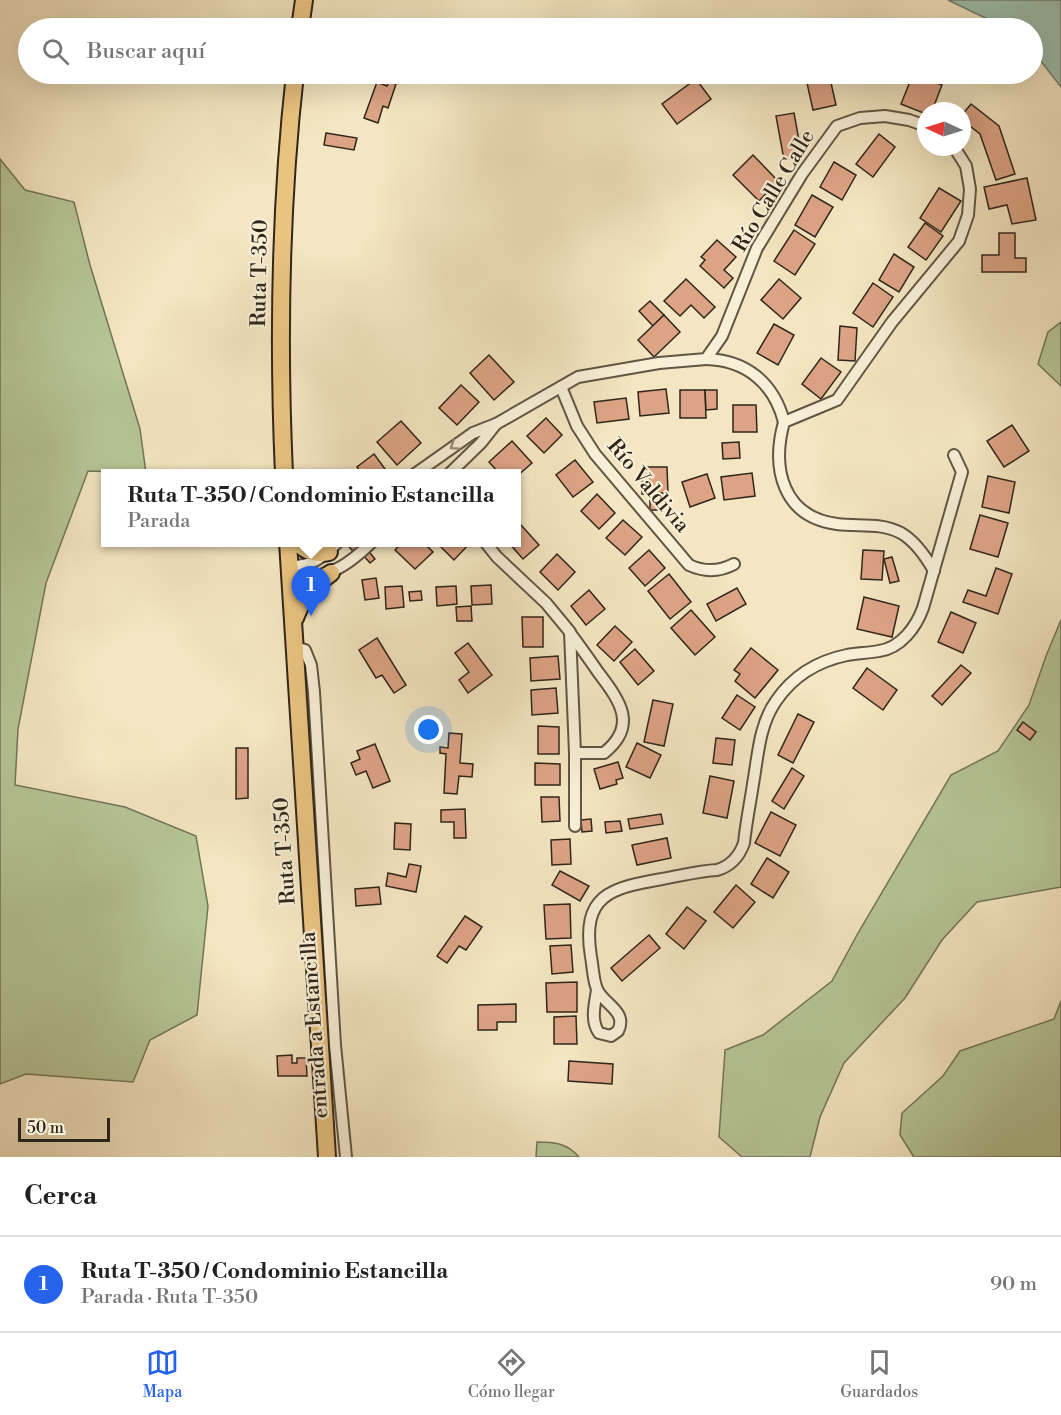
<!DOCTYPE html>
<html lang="es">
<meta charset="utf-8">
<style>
:root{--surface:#fff;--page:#f2f2f2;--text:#222;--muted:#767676;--line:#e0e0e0;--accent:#2563eb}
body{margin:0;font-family:"Libre Bodoni",serif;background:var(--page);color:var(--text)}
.compass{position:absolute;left:917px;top:102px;width:54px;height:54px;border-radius:50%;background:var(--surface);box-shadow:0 6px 24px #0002;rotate:274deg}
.scale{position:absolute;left:18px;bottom:15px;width:92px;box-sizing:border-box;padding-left:6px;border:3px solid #2f261a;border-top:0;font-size:16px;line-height:21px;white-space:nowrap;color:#2f261a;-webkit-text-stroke:4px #f8efd7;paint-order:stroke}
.you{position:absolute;left:429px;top:730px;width:21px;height:21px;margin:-15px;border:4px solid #fff;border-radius:50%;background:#1a73e8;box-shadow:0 0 0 9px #1a73e833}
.badge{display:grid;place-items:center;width:39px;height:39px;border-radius:50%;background:var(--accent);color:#fff;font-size:20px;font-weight:700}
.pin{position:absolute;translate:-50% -50px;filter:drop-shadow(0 2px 3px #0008)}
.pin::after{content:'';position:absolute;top:32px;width:21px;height:18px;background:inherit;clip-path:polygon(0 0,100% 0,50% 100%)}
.popup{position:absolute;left:101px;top:469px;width:420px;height:78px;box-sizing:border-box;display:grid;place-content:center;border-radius:0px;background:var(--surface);filter:drop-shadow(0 2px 4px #0005);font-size:20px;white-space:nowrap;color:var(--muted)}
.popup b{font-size:22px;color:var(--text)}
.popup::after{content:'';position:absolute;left:50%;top:100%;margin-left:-12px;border:12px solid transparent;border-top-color:var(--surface)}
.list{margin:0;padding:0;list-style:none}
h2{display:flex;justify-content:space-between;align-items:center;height:78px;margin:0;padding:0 24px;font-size:26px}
h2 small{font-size:20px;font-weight:400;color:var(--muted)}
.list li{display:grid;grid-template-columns:39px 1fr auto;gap:18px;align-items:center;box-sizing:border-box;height:96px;padding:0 24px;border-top:2px solid var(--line)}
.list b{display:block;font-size:22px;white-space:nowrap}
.list p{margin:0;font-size:20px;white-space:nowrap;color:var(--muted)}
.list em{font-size:20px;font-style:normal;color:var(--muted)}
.icon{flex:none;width:33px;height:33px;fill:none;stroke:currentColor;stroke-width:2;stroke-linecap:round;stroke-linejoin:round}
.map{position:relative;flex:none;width:1061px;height:1157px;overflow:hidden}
.search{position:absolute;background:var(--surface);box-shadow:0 6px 24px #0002;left:18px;right:18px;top:18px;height:66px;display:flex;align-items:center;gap:15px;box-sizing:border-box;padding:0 21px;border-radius:33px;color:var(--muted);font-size:22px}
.sheet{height:174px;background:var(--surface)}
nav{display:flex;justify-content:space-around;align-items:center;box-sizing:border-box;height:84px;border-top:2px solid var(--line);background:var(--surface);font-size:16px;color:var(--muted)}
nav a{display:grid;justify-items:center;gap:3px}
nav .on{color:var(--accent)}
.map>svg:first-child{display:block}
.green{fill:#b6c697;stroke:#727658;stroke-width:1.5}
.water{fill:#9dc0ae;stroke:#718273;stroke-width:1.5}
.building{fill:#dda385;stroke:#2f261a;stroke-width:1.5}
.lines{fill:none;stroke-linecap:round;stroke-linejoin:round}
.minor-casing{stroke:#605644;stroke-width:14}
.primary-casing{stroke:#2f261a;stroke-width:20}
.minor{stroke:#f8efd7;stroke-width:10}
.primary{stroke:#eac381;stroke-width:16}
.oneway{stroke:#948a78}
.labels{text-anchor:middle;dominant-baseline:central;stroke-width:4.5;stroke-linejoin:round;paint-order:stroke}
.street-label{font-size:21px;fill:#2f261a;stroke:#f8efd7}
</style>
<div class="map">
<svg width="1061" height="1157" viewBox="0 0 1061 1157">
<rect width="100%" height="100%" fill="#f4e6c2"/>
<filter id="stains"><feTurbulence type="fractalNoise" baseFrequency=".00333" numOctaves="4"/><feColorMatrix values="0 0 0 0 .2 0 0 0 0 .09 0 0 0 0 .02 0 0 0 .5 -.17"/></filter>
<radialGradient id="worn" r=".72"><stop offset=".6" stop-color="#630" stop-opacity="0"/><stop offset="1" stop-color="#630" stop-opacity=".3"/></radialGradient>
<g class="green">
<path d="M0 159 25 190 74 202 90 265 140 429 146 473 88 471 46 583 18 729 15 785 125 807 196 836 208 906 197 1015 150 1040 133 1082 26 1074 0 1084Z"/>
<path d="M1061 322V386L1038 364 1048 332Z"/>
<path d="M1061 620V887L977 902 942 940 905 998 844 1063 820 1117 810 1157H742L719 1137 725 1050 763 1035 832 981 858 933 951 775 998 751 1029 705 1046 656Z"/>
<path d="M1061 1001V1157H914L900 1135 902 1113 943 1076 960 1051 1054 1019Z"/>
<path d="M537 1142C554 1142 567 1143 579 1157H536Z"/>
</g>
<path class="water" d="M948 0H1061V87L1033 51 1032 28H1006Z"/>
<g class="building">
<path d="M342 74H375L373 83 341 77Z"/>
<path d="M805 74H829L836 105 813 110Z"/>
<path d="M913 74 942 85 932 111H926V114L901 104Z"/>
<path d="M696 79 711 99 677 124 662 104Z"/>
<path d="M377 82 387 86 389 82 396 84 388 108 383 106 378 123 364 118Z"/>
<path d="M971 104 999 126 1015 174 996 180 980 134 962 120V115Z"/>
<path d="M794 113 802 157 784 160 776 116Z"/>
<path d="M326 133 357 138 354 150 324 145Z"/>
<path d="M879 134 895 147 873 177 856 164Z"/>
<path d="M753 155 778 181 759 201 733 175Z"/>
<path d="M834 162 856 175 842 200 820 187Z"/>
<path d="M1027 178 1036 220 1012 224 1007 205 989 209 984 187Z"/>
<path d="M939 188 961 201 941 232 920 218Z"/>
<path d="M812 195 833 207 815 237 795 225Z"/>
<path d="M925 223 943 236 926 260 908 247Z"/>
<path d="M794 230 815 244 795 275 774 261Z"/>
<path d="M999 233H1015V258H1026V272H982V255H999Z"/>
<path d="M717 240 736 257 724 270 733 278 724 288 700 266 705 260 701 257Z"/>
<path d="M894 254 914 267 899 292 879 280Z"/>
<path d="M686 279 715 307 704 318 691 305 680 316 664 301Z"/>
<path d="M779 279 801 298 783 319 761 300Z"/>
<path d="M873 283 893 297 873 327 853 313Z"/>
<path d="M650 301 664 315 653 326 639 311Z"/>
<path d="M664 315 680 332 654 357 638 340Z"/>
<path d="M774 324 794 335 778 365 757 353Z"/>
<path d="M840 326 857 328 855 361 838 360Z"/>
<path d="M489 355 514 382 494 400 470 373Z"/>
<path d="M821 358 841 372 821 399 802 384Z"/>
<path d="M461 385 479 402 457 425 439 408Z"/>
<path d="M666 389 669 413 640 416 638 392Z"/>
<path d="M680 390H705L706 418H680Z"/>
<path d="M705 390H717V409L706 410Z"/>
<path d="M626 398 629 419 597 423 594 402Z"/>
<path d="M733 405H756L757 432H733Z"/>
<path d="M546 418 562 435 544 453 527 436Z"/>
<path d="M401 421 421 443 397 465 377 442Z"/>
<path d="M1012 425 1029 451 1004 467 987 441Z"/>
<path d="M512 441 532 463 516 477V474H500L489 462Z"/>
<path d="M739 442 740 458 723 459 722 443Z"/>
<path d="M374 454 388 473 386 474H362L357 467Z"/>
<path d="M575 460 593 482 573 497 556 475Z"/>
<path d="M642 467H667L668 493 642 494Z"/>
<path d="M752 473 755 496 724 500 721 477Z"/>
<path d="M707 474 715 498 690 507 682 482Z"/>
<path d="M988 476 1015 482 1009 513 982 507Z"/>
<rect x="650" y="493" width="13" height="17"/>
<path d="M597 494 615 513 599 529 581 511Z"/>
<path d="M980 515 1008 523 998 557 970 549Z"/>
<path d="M623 520 642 537 625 555 606 538Z"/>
<path d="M521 525 539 545 523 559 508 542H516V529Z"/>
<path d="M352 542H361L375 559 370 563 357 548 353 551 349 547Z"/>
<path d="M403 542H423L433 552 415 569 395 550Z"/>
<path d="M444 542H471L454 560 440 546Z"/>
<path d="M649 550 665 568 645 586 629 568Z"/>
<path d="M863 550 884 551 882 580 861 579Z"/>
<path d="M557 554 575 572 558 590 540 572Z"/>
<path d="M892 557 899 581 890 583 884 559Z"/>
<path d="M996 568 1012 574 998 614 963 602 968 590 986 596Z"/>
<path d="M669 574 691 602 670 619 648 591Z"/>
<path d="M376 578 379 598 365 600 362 580Z"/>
<path d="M491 585 492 604 472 605 471 586Z"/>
<path d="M402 586 404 607 386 609 385 587Z"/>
<path d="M456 586 457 604 437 606 436 587Z"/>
<path d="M737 588 746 604 716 621 707 604Z"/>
<path d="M589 590 605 609 586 625 571 606Z"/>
<path d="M421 591 422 600 410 601 409 592Z"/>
<path d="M864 597 899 606 892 637 857 629Z"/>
<path d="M471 606 472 621H457L456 607Z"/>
<path d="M691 610 715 637 695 655 671 628Z"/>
<path d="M951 612 976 623 963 653 938 642Z"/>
<path d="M522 617H543V647H523Z"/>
<path d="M615 626 632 642 614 661 597 645Z"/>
<path d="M377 638 406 685 394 693 382 675 376 678 359 650Z"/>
<path d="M468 643 492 675 468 693 459 680 469 672 455 653Z"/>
<path d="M751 648 778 670 755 698 735 681 740 674 734 670Z"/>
<path d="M635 649 654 671 638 685 620 662Z"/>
<path d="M558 656 560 679 531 681 530 658Z"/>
<path d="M961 665 971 673 942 705 932 696Z"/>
<path d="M867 668 897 690 883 710 853 688Z"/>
<path d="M556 688 558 713 532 715 531 690Z"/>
<path d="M737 695 755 707 740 730 722 718Z"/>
<path d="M653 700 673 704 664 746 644 742Z"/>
<path d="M798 714 814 722 793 763 778 755Z"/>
<path d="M1023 722 1036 732 1030 740 1017 730Z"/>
<path d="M538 726 559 727V754H538Z"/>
<path d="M449 733 462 734 460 763 473 764 472 777 459 776 457 794 444 793 446 754 440 753V747L448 748Z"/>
<path d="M716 738 735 740 732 765 713 763Z"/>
<path d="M637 743 661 755 650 778 626 767Z"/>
<path d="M375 744 390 781 373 788 366 771 356 775 351 763 360 759 357 751Z"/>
<path d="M236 748H248V798L236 799Z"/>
<path d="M618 762 623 778 616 780 617 784 600 789 594 769Z"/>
<path d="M535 763 560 764V785H535Z"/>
<path d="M792 768 804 776 784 809 772 801Z"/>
<path d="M710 776 734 781 727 818 703 813Z"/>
<path d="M541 797H559L560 821 542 822Z"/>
<path d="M465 809 466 838H454V822H441V810Z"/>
<path d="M771 812 796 825 780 856 755 843Z"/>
<path d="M661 814 663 824 630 829 628 819Z"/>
<path d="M591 819 592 831 582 832 581 820Z"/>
<path d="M620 821 622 831 606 833 605 822Z"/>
<path d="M395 823 411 824 410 850 394 849Z"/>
<path d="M667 838 671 858 637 865 632 845Z"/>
<path d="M570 839 571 864 552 865 551 840Z"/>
<path d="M767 858 789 872 773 898 751 884Z"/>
<path d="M409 864 421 866 416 892 386 886 388 873 406 877Z"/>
<path d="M560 871 589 886 580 901 552 885Z"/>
<path d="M736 885 755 902 733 928 714 912Z"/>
<path d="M379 887 381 904 356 906 355 889Z"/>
<path d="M570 904 571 938 546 939 544 905Z"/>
<path d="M687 907 706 921 684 949 666 934Z"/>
<path d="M465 916 482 927 466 950 459 946 447 963 437 956Z"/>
<path d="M649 935 660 948 622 981 611 968Z"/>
<path d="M571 945 573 972 552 974 550 946Z"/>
<path d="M577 982V1012H547L546 983Z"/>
<path d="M516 1004V1022H497V1030H478V1005Z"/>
<path d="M576 1016 577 1044H554V1017Z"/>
<path d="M292 1055V1063H297V1058H306L307 1076H278L277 1056Z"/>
<path d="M569 1061 613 1064 612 1084 568 1081Z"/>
</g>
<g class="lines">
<defs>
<g id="minor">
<path d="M706 359C746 360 774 383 784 422"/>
<path d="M561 387 577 426 595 454 689 565C704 572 719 572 734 564"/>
<path d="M415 474 473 433 496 424 578 377 659 363 706 359 722 336 757 248 802 174 837 126 860 118 885 116 909 120 926 126"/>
<path d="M449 474 481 443 496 424"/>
<path d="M485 542 497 557 546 603 570 632 575 753V826"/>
<path d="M289 566C312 567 323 557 338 542"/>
<path d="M934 571C926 557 915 541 901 533 880 522 859 527 837 524 783 517 771 469 784 422L837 400 892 322 959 241 968 215 970 189 966 166 954 147"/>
<path d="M291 582C331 573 341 572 372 542"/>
<path d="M570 633C580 646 589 659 598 672 619 700 639 725 604 753H575"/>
<path d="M295 647 305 650 311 665 314 692 335 1045 346 1157"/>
<path d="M597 990C595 1004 590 1020 599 1033L611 1036 618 1031C628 1011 603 1004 597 989 593 980 593 967 591 957 581 895 610 888 662 879 680 876 698 871 717 870 731 866 739 857 744 843 746 823 750 804 753 784 758 756 759 725 776 701 793 676 818 661 847 655 858 653 869 653 879 651 901 648 916 627 923 608L962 472 954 455"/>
</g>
<g id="primary">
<path d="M300 28 304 0"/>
<path d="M284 474C278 340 280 207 295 74"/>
<path d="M288 542 327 1157"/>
<path d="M297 542C306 552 316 555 329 552"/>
<path d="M295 618 306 592 331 573"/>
</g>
</defs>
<use href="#minor" class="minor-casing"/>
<use href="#primary" class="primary-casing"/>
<use href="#minor" class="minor"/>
<use href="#primary" class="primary"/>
</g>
<defs><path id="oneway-chevron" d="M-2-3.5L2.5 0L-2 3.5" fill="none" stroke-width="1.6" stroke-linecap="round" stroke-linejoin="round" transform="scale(1.5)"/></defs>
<use class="oneway" href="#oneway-chevron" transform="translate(454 446) rotate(146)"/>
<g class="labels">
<g class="street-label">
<text transform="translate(774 191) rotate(-59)">Río Calle Calle</text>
<text transform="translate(260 273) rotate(-89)">Ruta T-350</text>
<text transform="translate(648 486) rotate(50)">Río Valdivia</text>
<text transform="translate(285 851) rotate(-94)">Ruta T-350</text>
<text transform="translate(315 1025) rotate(-94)">entrada a Estancilla</text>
</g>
</g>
<rect width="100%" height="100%" filter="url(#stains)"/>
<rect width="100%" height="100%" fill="url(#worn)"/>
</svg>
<svg class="compass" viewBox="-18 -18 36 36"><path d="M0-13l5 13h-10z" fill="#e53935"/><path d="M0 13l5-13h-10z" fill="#767676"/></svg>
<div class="scale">50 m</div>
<div class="you"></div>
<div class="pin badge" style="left:311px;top:616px">1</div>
<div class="popup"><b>Ruta T-350 / Condominio Estancilla</b>Parada</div>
<div class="search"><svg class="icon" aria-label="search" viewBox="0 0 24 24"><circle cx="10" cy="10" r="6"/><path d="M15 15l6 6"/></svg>Buscar aquí</div>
</div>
<section class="sheet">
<h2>Cerca<small></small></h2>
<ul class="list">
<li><span class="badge">1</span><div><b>Ruta T-350 / Condominio Estancilla</b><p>Parada · Ruta T-350</p></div><em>90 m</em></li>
</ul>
</section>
<nav>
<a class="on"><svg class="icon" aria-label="map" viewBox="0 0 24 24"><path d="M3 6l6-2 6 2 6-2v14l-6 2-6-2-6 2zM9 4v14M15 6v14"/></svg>Mapa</a>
<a><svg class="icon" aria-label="directions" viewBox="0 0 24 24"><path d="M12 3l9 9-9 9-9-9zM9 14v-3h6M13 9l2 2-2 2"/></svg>Cómo llegar</a>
<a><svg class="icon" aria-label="saved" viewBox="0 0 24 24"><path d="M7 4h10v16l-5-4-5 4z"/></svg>Guardados</a>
</nav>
